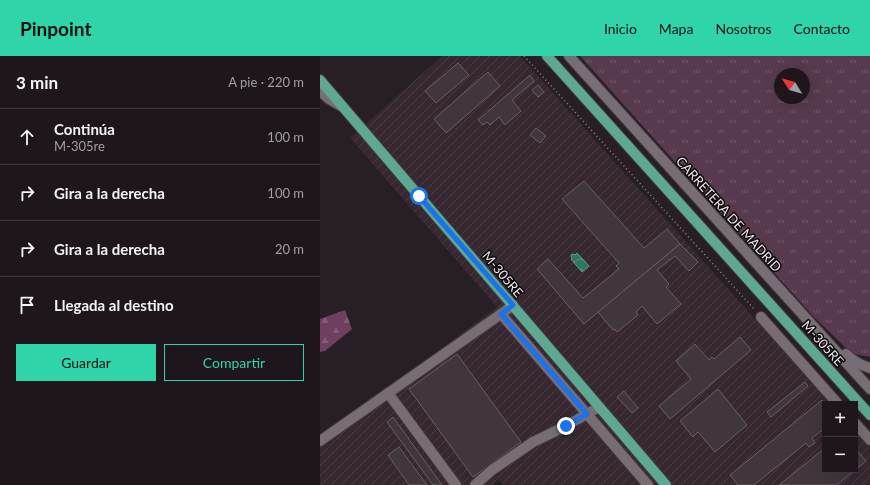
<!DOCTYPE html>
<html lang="es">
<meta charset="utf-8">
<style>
:root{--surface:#1e161c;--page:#261f25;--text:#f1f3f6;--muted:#a19fa3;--line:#3c353b;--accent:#30d4a9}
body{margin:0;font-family:Lato,sans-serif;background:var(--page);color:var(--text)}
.controls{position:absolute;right:12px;bottom:12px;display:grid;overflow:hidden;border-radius:0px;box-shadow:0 4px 16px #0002}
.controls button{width:36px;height:36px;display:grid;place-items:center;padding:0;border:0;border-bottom:1px solid var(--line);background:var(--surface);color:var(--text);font:20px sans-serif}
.compass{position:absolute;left:454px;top:12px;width:36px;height:36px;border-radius:50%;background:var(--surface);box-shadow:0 4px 16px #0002;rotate:307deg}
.stop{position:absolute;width:12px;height:12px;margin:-9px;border:3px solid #1a73e8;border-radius:50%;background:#fff}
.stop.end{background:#1a73e8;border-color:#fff;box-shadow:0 1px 4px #0008}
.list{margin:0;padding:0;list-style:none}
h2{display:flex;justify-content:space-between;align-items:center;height:52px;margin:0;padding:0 16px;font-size:17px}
h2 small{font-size:13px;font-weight:400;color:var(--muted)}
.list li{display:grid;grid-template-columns:26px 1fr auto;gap:12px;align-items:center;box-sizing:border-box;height:56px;padding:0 16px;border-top:1px solid var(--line)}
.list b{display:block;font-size:15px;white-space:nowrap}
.list p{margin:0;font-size:13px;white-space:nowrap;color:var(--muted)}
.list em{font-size:13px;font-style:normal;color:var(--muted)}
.actions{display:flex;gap:8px;padding:12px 16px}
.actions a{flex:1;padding:9px 0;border:1px solid var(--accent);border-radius:0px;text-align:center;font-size:14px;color:var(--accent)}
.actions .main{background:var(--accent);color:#111}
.icon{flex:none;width:22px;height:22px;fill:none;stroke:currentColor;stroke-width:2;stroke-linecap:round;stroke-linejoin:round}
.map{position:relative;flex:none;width:550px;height:429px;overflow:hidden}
header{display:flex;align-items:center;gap:24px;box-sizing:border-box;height:56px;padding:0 20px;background:var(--accent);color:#111}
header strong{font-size:19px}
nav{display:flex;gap:22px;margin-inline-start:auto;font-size:14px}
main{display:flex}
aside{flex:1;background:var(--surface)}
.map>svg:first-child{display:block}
.industrial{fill:url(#industrial-furrows)}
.grass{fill:url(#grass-tufts);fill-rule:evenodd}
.forest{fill:url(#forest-firs)}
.water{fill:url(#water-waves);stroke:#67998b}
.building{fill:#41363d;stroke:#6b5f67}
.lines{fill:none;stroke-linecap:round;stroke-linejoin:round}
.minor-casing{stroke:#42393f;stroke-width:12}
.major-casing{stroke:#42393f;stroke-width:12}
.path{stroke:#90888e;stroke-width:1.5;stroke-dasharray:1 3;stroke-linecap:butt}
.minor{stroke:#786d74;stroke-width:10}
.major{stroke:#5da793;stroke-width:10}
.route{stroke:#1a73e8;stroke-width:5}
.labels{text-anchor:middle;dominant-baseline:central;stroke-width:3;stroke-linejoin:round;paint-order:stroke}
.street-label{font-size:13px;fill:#eee8ec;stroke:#0e0a0c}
</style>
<header>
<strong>Pinpoint</strong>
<nav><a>Inicio</a><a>Mapa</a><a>Nosotros</a><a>Contacto</a></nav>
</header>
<main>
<aside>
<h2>3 min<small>A pie · 220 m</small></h2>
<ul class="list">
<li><svg class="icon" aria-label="ahead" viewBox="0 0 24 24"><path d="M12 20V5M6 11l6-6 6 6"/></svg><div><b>Continúa</b><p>M-305re</p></div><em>100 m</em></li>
<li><svg class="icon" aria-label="right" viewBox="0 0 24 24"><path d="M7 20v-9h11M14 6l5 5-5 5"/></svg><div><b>Gira a la derecha</b></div><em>100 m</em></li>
<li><svg class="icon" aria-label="right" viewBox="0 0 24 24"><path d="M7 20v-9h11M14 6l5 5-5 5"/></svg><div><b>Gira a la derecha</b></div><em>20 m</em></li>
<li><svg class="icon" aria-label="arrive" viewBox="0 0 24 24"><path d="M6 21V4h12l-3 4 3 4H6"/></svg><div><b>Llegada al destino</b></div></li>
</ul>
<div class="actions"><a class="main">Guardar</a><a>Compartir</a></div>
</aside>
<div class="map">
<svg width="550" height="429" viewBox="0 0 550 429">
<defs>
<pattern id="industrial-furrows" width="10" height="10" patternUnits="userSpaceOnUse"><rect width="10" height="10" fill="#362731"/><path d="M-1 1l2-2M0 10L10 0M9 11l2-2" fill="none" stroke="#4a3c45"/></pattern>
<pattern id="grass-tufts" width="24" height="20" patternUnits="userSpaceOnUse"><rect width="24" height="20" fill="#573a4d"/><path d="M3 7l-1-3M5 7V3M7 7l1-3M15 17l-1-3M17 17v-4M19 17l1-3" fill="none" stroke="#6f5667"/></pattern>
<pattern id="forest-firs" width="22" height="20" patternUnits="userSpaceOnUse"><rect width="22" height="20" fill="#6f3f60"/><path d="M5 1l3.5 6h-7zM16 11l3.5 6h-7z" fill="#845b77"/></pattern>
<pattern id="water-waves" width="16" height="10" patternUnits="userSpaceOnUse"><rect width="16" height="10" fill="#2d7761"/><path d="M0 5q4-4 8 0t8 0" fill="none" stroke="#56917f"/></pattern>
</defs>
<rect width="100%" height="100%" fill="#281e25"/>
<path class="industrial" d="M122 0H200L511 348H505V414H535V375L550 392V429H184L178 424 172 429H0V385L177 251 30 82Z"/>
<path class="grass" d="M260 0H550V301L534 298 528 294 494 261ZM460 18H484V42H460Z"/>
<path class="forest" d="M25 254 32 273 5 295 0 296V263Z"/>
<path class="water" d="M257 197 269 210 262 216 251 203 252 202 251 200 252 198 255 199Z"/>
<g class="building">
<path d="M138 7 149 19 116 47 105 35Z"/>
<path d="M168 16 180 30 126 77 114 63Z"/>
<path d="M210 19 214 25 192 44 201 55 185 69 179 61 170 69 167 66 163 69 158 64Z"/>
<path d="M218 29 224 36 218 41 212 34Z"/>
<path d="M216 72 226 80 220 87 210 79Z"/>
<path d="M264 125 324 192 347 173 360 188 264 268 217 213 228 203 263 242 299 213 296 210 299 207 242 143Z"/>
<path d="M360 188 378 206 369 215 355 200 337 214 349 228 346 231 361 248 337 268 322 250 316 256 318 259 297 276 295 273 293 274 278 256Z"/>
<path d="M420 281 431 294 350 363 339 350 371 323 356 305 375 288 389 304 392 301 394 303Z"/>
<path d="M137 298 201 386 153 421 89 333Z"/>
<path d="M485 326 488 330 451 361 447 356Z"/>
<path d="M398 333 427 369 395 396 378 376 373 381 360 365Z"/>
<path d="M304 335 318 352 312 357 297 341Z"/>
<path d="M502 344 505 348 502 351 505 355V372L492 382 495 387 489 391 486 387 434 429H418L410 419Z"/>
<path d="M73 361 122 429H113L67 366Z"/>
<path d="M79 391 107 429H89L68 399Z"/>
<path d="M505 392V414H535L517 429H459Z"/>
<path d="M535 392 546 405 535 414Z"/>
</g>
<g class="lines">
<defs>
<g id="minor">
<path d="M249 0 550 333"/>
<path d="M0 35 9 43 21 50"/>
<path d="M181 258 328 429"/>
<path d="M441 261 518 348"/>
<path d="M526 298C533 305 540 309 550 312"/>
<path d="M68 337 136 429"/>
<path d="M535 367 550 384"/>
<path d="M0 385 181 258 193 249"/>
<path d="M155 429 172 414 213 386 246 370 279 351"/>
</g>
<g id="major">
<path d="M227 0 550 359"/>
<path d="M0 24 346 429"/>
</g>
</defs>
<use href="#minor" class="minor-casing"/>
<use href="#major" class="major-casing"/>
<path class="path" d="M204 0 435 254"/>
<use href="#minor" class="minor"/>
<use href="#major" class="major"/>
</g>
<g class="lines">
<path class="route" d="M99 140 193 249 181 258 267 358 246 370"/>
</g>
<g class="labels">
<g class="street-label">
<text transform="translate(409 158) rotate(48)">CARRETERA DE MADRID</text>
<text transform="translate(183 218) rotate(50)">M-305RE</text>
<text transform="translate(503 287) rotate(48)">M-305RE</text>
</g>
</g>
</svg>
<div class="controls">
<button>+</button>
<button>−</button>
</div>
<svg class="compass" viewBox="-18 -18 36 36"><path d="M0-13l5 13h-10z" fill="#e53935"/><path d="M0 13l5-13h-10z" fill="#a19fa3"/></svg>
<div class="stop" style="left:99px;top:140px"></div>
<div class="stop end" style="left:246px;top:370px"></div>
</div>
</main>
